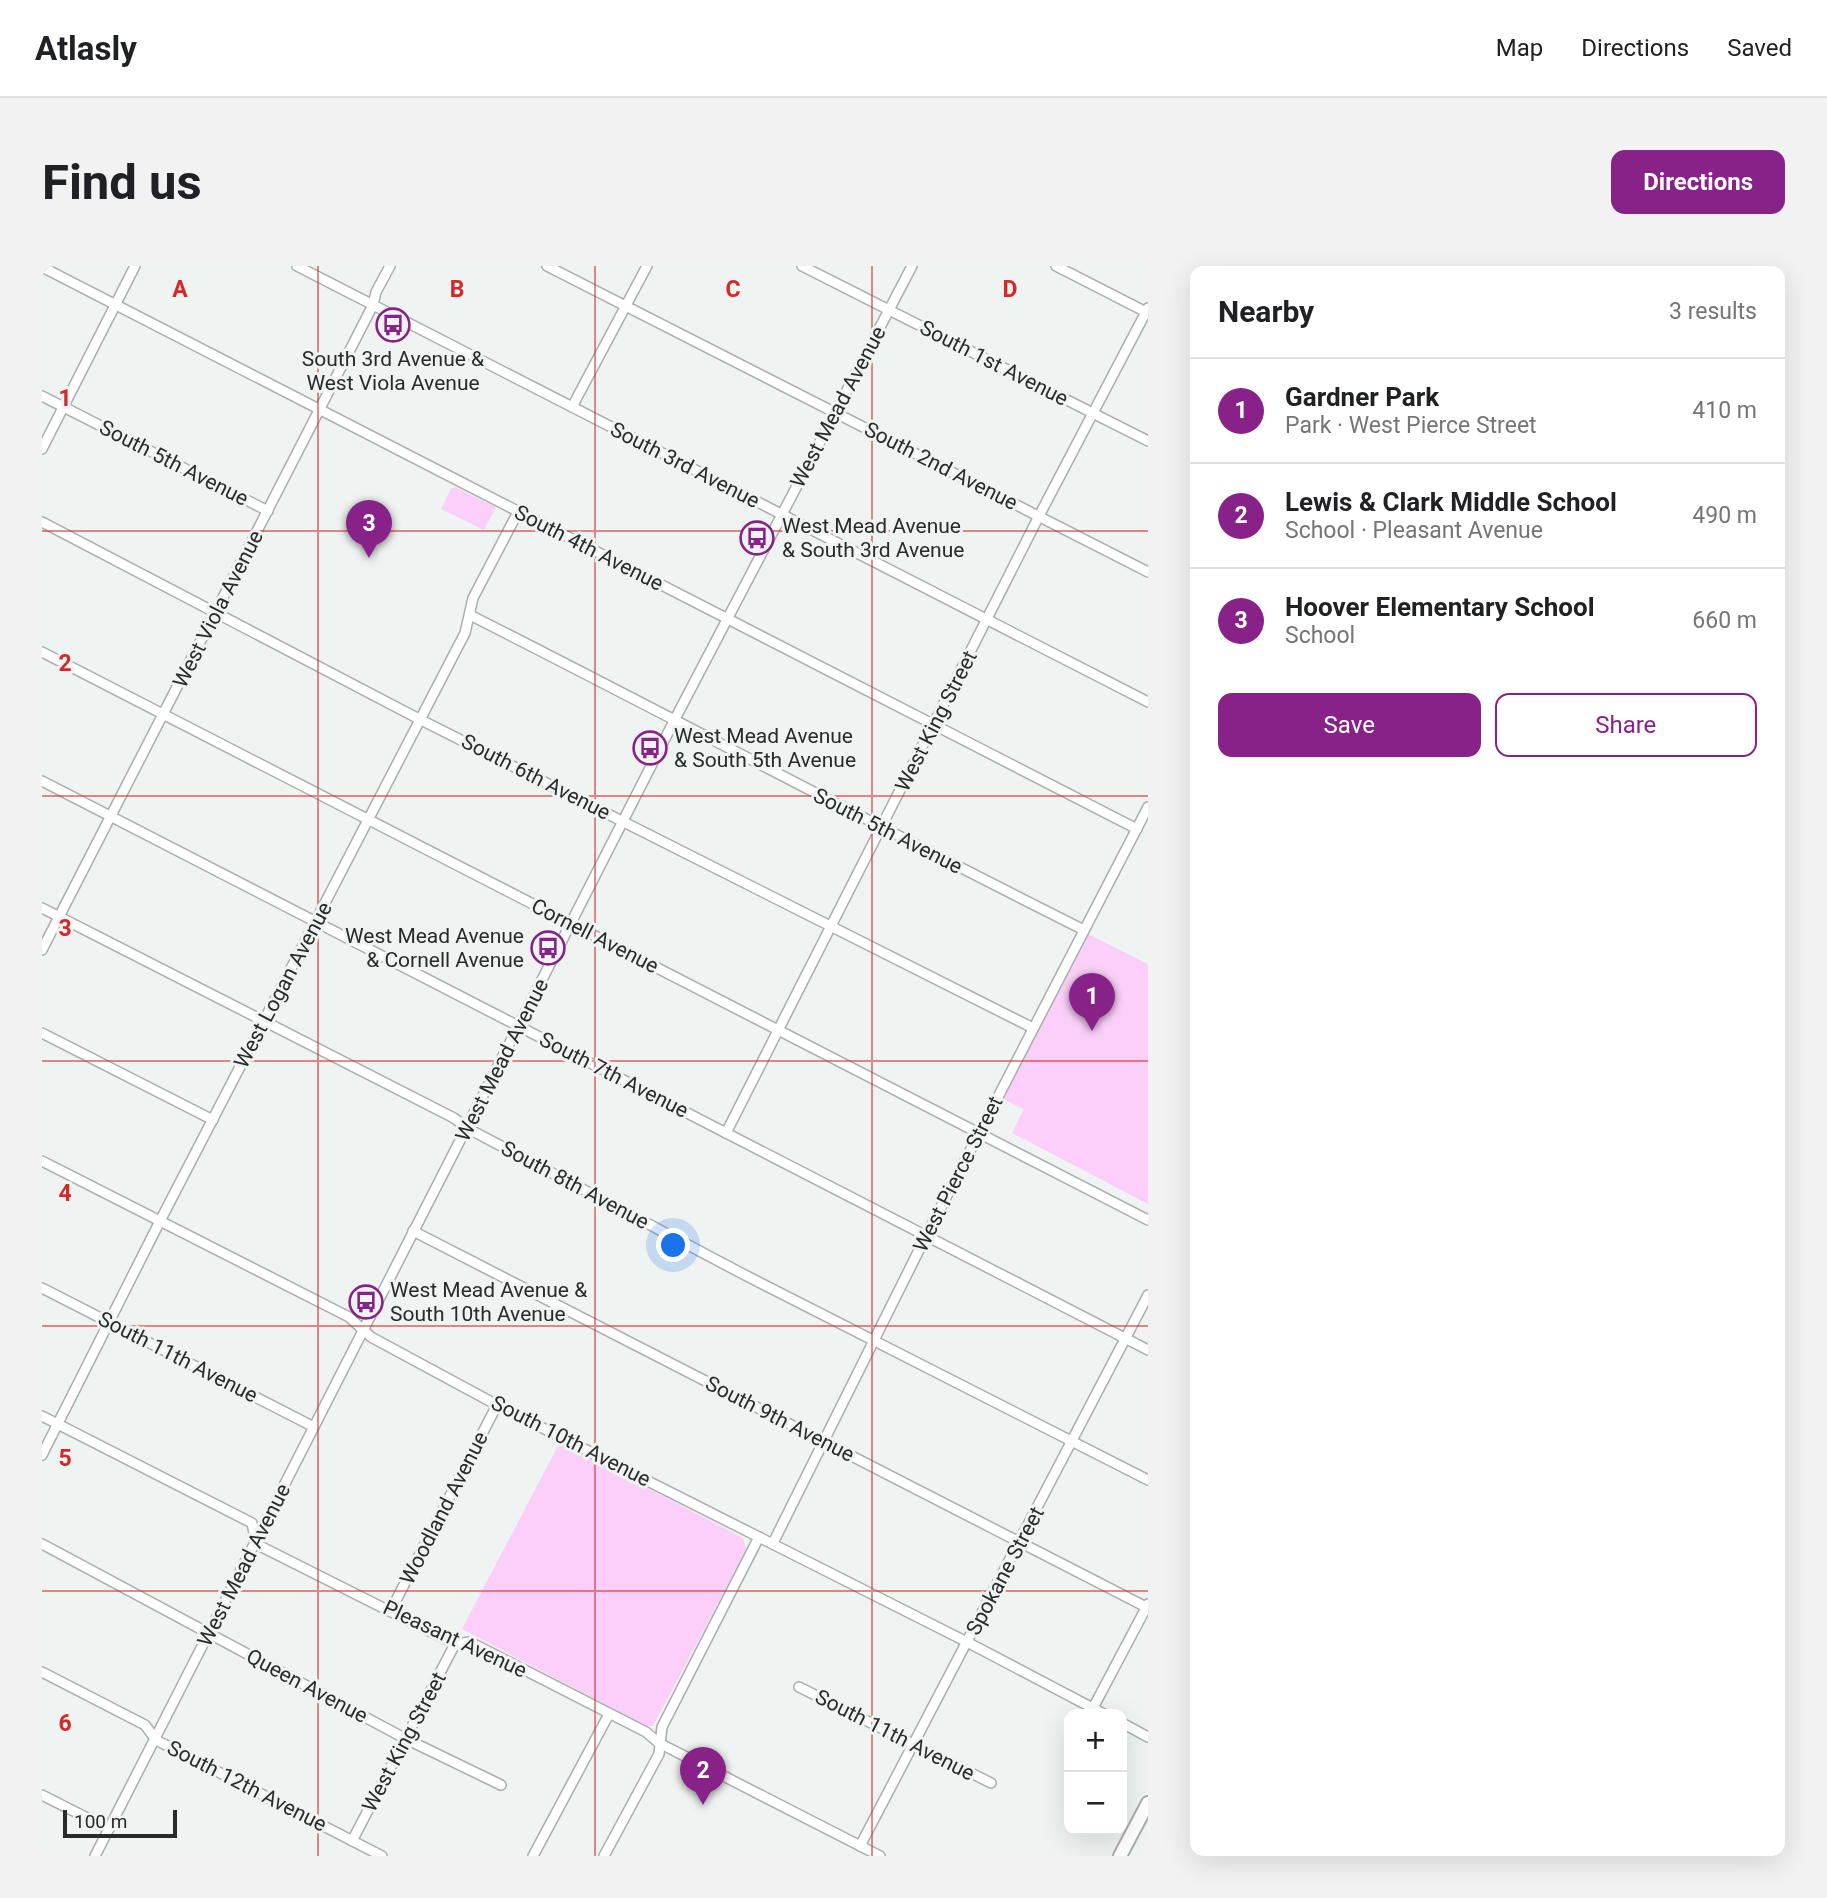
<!DOCTYPE html>
<meta charset="utf-8">
<style>
:root{--surface:#fff;--page:#f2f2f2;--text:#202124;--muted:#757577;--line:#e0e0e0;--accent:#882289}
body{margin:0;font-family:Roboto,sans-serif;background:var(--page);color:var(--text)}
.controls{position:absolute;right:21px;bottom:21px;display:grid;overflow:hidden;border-radius:14px;box-shadow:0 7px 28px #0002}
.controls button{width:63px;height:63px;display:grid;place-items:center;padding:0;border:0;border-bottom:2px solid var(--line);background:var(--surface);color:var(--text);font:35px sans-serif}
.scale{position:absolute;left:21px;bottom:18px;width:114px;box-sizing:border-box;padding-left:7px;border:4px solid #292b2b;border-top:0;font-size:19px;line-height:24px;white-space:nowrap;color:#292b2b;-webkit-text-stroke:5px #eff3f2;paint-order:stroke}
.you{position:absolute;left:632px;top:980px;width:24px;height:24px;margin:-18px;border:5px solid #fff;border-radius:50%;background:#1a73e8;box-shadow:0 0 0 10px #1a73e833}
.badge{display:grid;place-items:center;width:46px;height:46px;border-radius:50%;background:var(--accent);color:#fff;font-size:23px;font-weight:700}
.pin{position:absolute;translate:-50% -58px;filter:drop-shadow(0 2px 4px #0008)}
.pin::after{content:'';position:absolute;top:37px;width:24px;height:21px;background:inherit;clip-path:polygon(0 0,100% 0,50% 100%)}
.list{margin:0;padding:0;list-style:none}
h2{display:flex;justify-content:space-between;align-items:center;height:91px;margin:0;padding:0 28px;font-size:30px}
h2 small{font-size:23px;font-weight:400;color:var(--muted)}
.list li{display:grid;grid-template-columns:46px 1fr auto;gap:21px;align-items:center;box-sizing:border-box;height:105px;padding:0 28px;border-top:2px solid var(--line)}
.list b{display:block;font-size:26px;white-space:nowrap}
.list p{margin:0;font-size:23px;white-space:nowrap;color:var(--muted)}
.list em{font-size:23px;font-style:normal;color:var(--muted)}
.actions{display:flex;gap:14px;padding:21px 28px}
.actions a{flex:1;padding:16px 0;border:2px solid var(--accent);border-radius:14px;text-align:center;font-size:24px;color:var(--accent)}
.actions .main{background:var(--accent);color:#fff}
.map{position:relative;flex:none;width:1106px;height:1590px;overflow:hidden;border-radius:14px}
header{display:flex;align-items:center;gap:42px;box-sizing:border-box;height:98px;padding:0 35px;background:var(--surface);border-bottom:2px solid var(--line)}
header strong{font-size:33px}
nav{display:flex;gap:38px;margin-inline-start:auto;font-size:24px}
.intro{display:flex;align-items:center;justify-content:space-between;box-sizing:border-box;height:168px;padding:0 42px}
h1{margin:0;font-size:49px}
.button{padding:18px 32px;border-radius:14px;background:var(--accent);color:#fff;font-size:24px;font-weight:700}
main{display:flex;gap:42px;padding:0 42px}
aside{flex:1;background:var(--surface);border-radius:14px;box-shadow:0 7px 28px #0002}
.map>svg:first-child{display:block}
.green{fill:#fbcff9}
.lines{fill:none;stroke-linecap:round;stroke-linejoin:round}
.minor-casing{stroke:#aaaead;stroke-width:12}
.major-casing{stroke:#aaaead;stroke-width:16}
.minor{stroke:#fff;stroke-width:9}
.major{stroke:#fff;stroke-width:12}
.grid{fill:none;stroke:#d62828;stroke-width:2;stroke-opacity:0.55}
.labels{text-anchor:middle;dominant-baseline:central;stroke-width:6;stroke-linejoin:round;paint-order:stroke}
.poi-label{font-size:21px;fill:#292b2b;stroke:#eff3f2;text-anchor:start}
.street-label{font-size:21px;fill:#292b2b;stroke:#eff3f2}
.grid-label{font-size:23px;text-anchor:middle;font-weight:bold;fill:#d62828;stroke:#eff3f2;stroke-width:6;stroke-linejoin:round;paint-order:stroke}
</style>
<header>
<strong>Atlasly</strong>
<nav><a>Map</a><a>Directions</a><a>Saved</a></nav>
</header>
<div class="intro"><h1>Find us</h1><a class="button">Directions</a></div>
<main>
<div class="map">
<svg width="1106" height="1590" viewBox="0 0 1106 1590">
<rect width="100%" height="100%" fill="#eff3f2"/>
<g class="green">
<path d="M413 221 454 241 442 264 399 243 409 223Z"/>
<path d="M1046 668 1106 698V938L970 867 982 843 959 832Z"/>
<path d="M518 1176 701 1272 704 1284 611 1460H604L420 1363Z"/>
</g>
<g class="lines">
<defs>
<g id="minor">
<path d="M255 0 1106 436"/>
<path d="M505 0 1106 306"/>
<path d="M760 0 1106 175"/>
<path d="M1014 0 1106 47"/>
<path d="M0 1 1095 563"/>
<path d="M0 130 226 245"/>
<path d="M530 141 605 0"/>
<path d="M0 183 93 0"/>
<path d="M0 256 379 454 991 762"/>
<path d="M428 349C633 453 836 561 1042 664"/>
<path d="M0 386 1106 954"/>
<path d="M0 515 1106 1084"/>
<path d="M0 642 412 852 425 862 699 1007 1106 1214"/>
<path d="M0 684 331 39 334 26 348 0"/>
<path d="M0 767 171 854"/>
<path d="M684 867 997 250 1106 42"/>
<path d="M0 895 307 1051 329 1071 455 1139 925 1376 1062 1448"/>
<path d="M371 965 1104 1341"/>
<path d="M0 1022 272 1161"/>
<path d="M0 1150 210 1257 214 1278 413 1378 428 1376 604 1466 617 1477 838 1590"/>
<path d="M0 1189 118 955 423 367 431 332 476 246"/>
<path d="M731 1277 884 970 1106 541"/>
<path d="M0 1278 364 1473 459 1519"/>
<path d="M349 1344 455 1139"/>
<path d="M0 1406 103 1459 114 1474 340 1590"/>
<path d="M757 1421 949 1517"/>
<path d="M1051 1442 1106 1338"/>
<path d="M1080 1457 1106 1471"/>
<path d="M0 1529 67 1563"/>
<path d="M310 1575 413 1378"/>
<path d="M818 1580 1106 1029"/>
<path d="M53 1590 633 453 870 0"/>
<path d="M491 1590 567 1448"/>
<path d="M562 1590 617 1488 620 1461 717 1271"/>
</g>
<path id="major" d="M1078 1590 1106 1537"/>
</defs>
<use href="#minor" class="minor-casing"/>
<use href="#major" class="major-casing"/>
<use href="#minor" class="minor"/>
<use href="#major" class="major"/>
</g>
<path class="grid" d="M276 0V1590M553 0V1590M830 0V1590M0 265H1106M0 530H1106M0 795H1106M0 1060H1106M0 1325H1106"/>
<defs>
<symbol id="bus-ring" viewBox="-11 -11 22 22"><circle r="9.5" fill="#eff3f2" stroke="#882289" stroke-width="1.5"/><path d="M-5-6H5V4H4V6H2V4H-2V6H-4V4H-5ZM-3.5-4V0h7V-4ZM-3.5 1.2v1.5H-2V1.2ZM2 1.2v1.5H3.5V1.2Z" fill="#882289"/></symbol>
</defs>
<g fill-rule="evenodd">
<use href="#bus-ring" x="332" y="40" width="38" height="38"/>
<use href="#bus-ring" x="696" y="253" width="38" height="38"/>
<use href="#bus-ring" x="589" y="463" width="38" height="38"/>
<use href="#bus-ring" x="487" y="663" width="38" height="38"/>
<use href="#bus-ring" x="305" y="1017" width="38" height="38"/>
</g>
<g class="labels">
<g class="poi-label">
<text x="351" y="93" text-anchor="middle">South 3rd Avenue &amp;<tspan x="351" dy="24">West Viola Avenue</tspan></text>
<text x="740" y="260">West Mead Avenue<tspan x="740" dy="24">&amp; South 3rd Avenue</tspan></text>
<text x="632" y="470">West Mead Avenue<tspan x="632" dy="24">&amp; South 5th Avenue</tspan></text>
<text x="482" y="670" text-anchor="end">West Mead Avenue<tspan x="482" dy="24">&amp; Cornell Avenue</tspan></text>
<text x="348" y="1024">West Mead Avenue &amp;<tspan x="348" dy="24">South 10th Avenue</tspan></text>
</g>
<g class="street-label">
<text transform="translate(952 97) rotate(27)">South 1st Avenue</text>
<text transform="translate(796 141) rotate(-62)">West Mead Avenue</text>
<text transform="translate(132 197) rotate(27)">South 5th Avenue</text>
<text transform="translate(643 199) rotate(27)">South 3rd Avenue</text>
<text transform="translate(899 200) rotate(27)">South 2nd Avenue</text>
<text transform="translate(547 282) rotate(27)">South 4th Avenue</text>
<text transform="translate(176 343) rotate(-63)">West Viola Avenue</text>
<text transform="translate(894 455) rotate(-63)">West King Street</text>
<text transform="translate(494 511) rotate(27)">South 6th Avenue</text>
<text transform="translate(846 565) rotate(27)">South 5th Avenue</text>
<text transform="translate(553 670) rotate(27)">Cornell Avenue</text>
<text transform="translate(241 719) rotate(-62)">West Logan Avenue</text>
<text transform="translate(460 794) rotate(-63)">West Mead Avenue</text>
<text transform="translate(572 809) rotate(27)">South 7th Avenue</text>
<text transform="translate(916 908) rotate(-63)">West Pierce Street</text>
<text transform="translate(533 919) rotate(28)">South 8th Avenue</text>
<text transform="translate(136 1091) rotate(27)">South 11th Avenue</text>
<text transform="translate(738 1153) rotate(27)">South 9th Avenue</text>
<text transform="translate(529 1175) rotate(27)">South 10th Avenue</text>
<text transform="translate(402 1242) rotate(-63)">Woodland Avenue</text>
<text transform="translate(202 1299) rotate(-63)">West Mead Avenue</text>
<text transform="translate(963 1305) rotate(-62)">Spokane Street</text>
<text transform="translate(413 1373) rotate(25)">Pleasant Avenue</text>
<text transform="translate(265 1420) rotate(28)">Queen Avenue</text>
<text transform="translate(853 1469) rotate(27)">South 11th Avenue</text>
<text transform="translate(362 1476) rotate(-62)">West King Street</text>
<text transform="translate(205 1520) rotate(27)">South 12th Avenue</text>
</g>
</g>
<g class="grid-label">
<text x="138" y="31">A</text>
<text x="415" y="31">B</text>
<text x="691" y="31">C</text>
<text x="968" y="31">D</text>
<text x="23" y="140">1</text>
<text x="23" y="405">2</text>
<text x="23" y="670">3</text>
<text x="23" y="935">4</text>
<text x="23" y="1200">5</text>
<text x="23" y="1465">6</text>
</g>
</svg>
<div class="controls">
<button>+</button>
<button>−</button>
</div>
<div class="scale">100 m</div>
<div class="you"></div>
<div class="pin badge" style="left:1050px;top:765px">1</div>
<div class="pin badge" style="left:661px;top:1539px">2</div>
<div class="pin badge" style="left:327px;top:292px">3</div>
</div>
<aside>
<h2>Nearby<small>3 results</small></h2>
<ul class="list">
<li><span class="badge">1</span><div><b>Gardner Park</b><p>Park · West Pierce Street</p></div><em>410 m</em></li>
<li><span class="badge">2</span><div><b>Lewis &amp; Clark Middle School</b><p>School · Pleasant Avenue</p></div><em>490 m</em></li>
<li><span class="badge">3</span><div><b>Hoover Elementary School</b><p>School</p></div><em>660 m</em></li>
</ul>
<div class="actions"><a class="main">Save</a><a>Share</a></div>
</aside>
</main>
